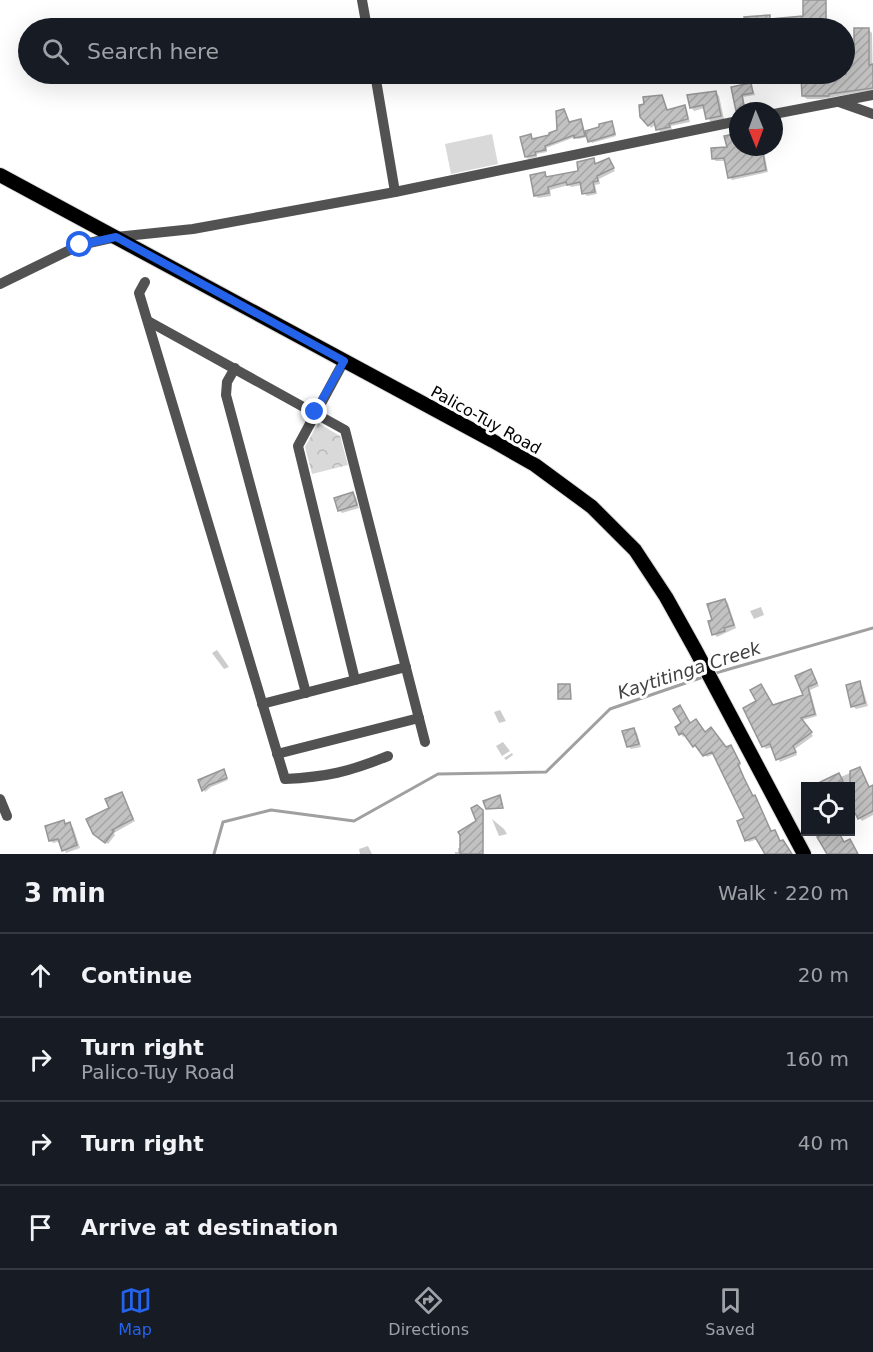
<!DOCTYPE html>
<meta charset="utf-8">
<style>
:root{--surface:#171b24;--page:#242831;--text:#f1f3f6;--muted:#9ea1a6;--line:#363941;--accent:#2563eb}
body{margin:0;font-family:"DejaVu Sans",sans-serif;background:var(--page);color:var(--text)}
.controls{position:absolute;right:18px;bottom:18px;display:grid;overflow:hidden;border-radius:0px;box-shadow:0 6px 24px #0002}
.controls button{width:54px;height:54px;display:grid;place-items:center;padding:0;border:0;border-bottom:2px solid var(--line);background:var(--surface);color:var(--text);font:30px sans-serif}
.compass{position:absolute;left:729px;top:102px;width:54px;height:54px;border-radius:50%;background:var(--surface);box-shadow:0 6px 24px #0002;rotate:179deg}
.stop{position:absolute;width:18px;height:18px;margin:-14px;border:4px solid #2563eb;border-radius:50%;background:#fff}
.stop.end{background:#2563eb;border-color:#fff;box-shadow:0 2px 6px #0008}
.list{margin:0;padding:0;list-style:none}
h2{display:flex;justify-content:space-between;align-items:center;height:78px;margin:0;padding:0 24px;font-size:26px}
h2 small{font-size:20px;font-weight:400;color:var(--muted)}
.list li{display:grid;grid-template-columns:39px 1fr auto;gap:18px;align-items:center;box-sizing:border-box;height:84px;padding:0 24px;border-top:2px solid var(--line)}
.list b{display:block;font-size:22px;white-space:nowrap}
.list p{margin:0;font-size:20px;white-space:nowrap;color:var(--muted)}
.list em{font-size:20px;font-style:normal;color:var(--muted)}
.icon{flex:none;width:33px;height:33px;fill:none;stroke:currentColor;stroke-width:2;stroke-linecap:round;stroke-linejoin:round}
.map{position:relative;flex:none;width:873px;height:854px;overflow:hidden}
.search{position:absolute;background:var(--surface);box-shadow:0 6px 24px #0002;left:18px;right:18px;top:18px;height:66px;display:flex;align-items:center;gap:15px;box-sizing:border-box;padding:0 21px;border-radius:33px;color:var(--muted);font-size:22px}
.sheet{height:414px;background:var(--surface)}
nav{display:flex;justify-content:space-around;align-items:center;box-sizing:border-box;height:84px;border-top:2px solid var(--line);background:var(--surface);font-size:16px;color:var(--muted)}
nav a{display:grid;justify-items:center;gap:3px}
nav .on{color:var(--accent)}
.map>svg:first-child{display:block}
.grass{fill:#d9d9d9}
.forest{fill:url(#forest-crowns)}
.shadow{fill:#0003}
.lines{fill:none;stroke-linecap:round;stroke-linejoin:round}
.stream{stroke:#a0a0a0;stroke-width:3}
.building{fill:url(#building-hatch);stroke:#969696;stroke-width:1.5}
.major-casing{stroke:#dbdbdb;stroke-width:16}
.minor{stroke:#525252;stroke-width:10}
.major{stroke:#000;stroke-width:14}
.route{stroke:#2563eb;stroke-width:8}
.labels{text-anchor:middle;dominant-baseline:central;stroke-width:6;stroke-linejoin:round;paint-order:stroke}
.street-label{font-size:16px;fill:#000;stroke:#fff}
.water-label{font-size:18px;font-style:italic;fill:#414141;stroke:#fff}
</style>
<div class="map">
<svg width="873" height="854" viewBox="0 0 873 854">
<defs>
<pattern id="forest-crowns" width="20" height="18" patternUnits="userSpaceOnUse" patternTransform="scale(1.5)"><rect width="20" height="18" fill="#d9d9d9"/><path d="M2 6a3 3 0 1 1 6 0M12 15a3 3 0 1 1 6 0" fill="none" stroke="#b8b8b8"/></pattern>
<pattern id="building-hatch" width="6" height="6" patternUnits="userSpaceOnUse" patternTransform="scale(1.5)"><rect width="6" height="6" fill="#c2c2c2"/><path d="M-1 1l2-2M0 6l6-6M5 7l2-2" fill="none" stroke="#a5a5a5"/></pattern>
</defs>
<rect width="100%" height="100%" fill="#fff"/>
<path class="grass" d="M492 134 498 164 451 174 445 144Z"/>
<path class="forest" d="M318 423 340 436 348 465 312 474 305 447Z"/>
<g class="shadow">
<path d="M805 0H825L828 28H788L787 19 805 17Z"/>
<path d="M869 30 872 33 873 90 821 99H807L803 96 802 74H844V70L851 69 855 55Z"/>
<path d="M751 84 755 95 743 97 746 111 738 112 732 88Z"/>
<path d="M715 93 719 96 724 119 711 122 708 118 705 108 694 111 691 107Z"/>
<path d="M662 96 668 111 684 107 687 110 690 122 671 126 672 130 660 132 656 124 651 128 649 125Z"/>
<path d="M563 111 570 123 580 121 582 123 585 133 611 123 616 136 592 143 588 137 578 139 575 137 546 148 547 152 536 154 537 157 528 159 526 157 530 136 533 140 551 136 559 131Z"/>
<path d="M738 134V147H763L768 172 732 180 730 178 726 161H716L713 159 729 148Z"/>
<path d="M594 160 597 165 608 160 615 171 599 179 600 184 595 185 597 194 587 196 584 193 582 185 571 187 569 185 550 190 551 196 538 198 535 195 544 174 547 178 580 172Z"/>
<path d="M353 494 356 497 359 508 342 513 339 510Z"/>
<path d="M725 600 728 603 736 628 717 637 714 634Z"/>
<path d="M761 607 764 615 754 619 750 611Z"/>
<path d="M217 650 229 667 224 669 212 653Z"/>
<path d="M811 671 819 686 810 690 817 716 803 720 813 736 795 749 797 755 780 762 772 747 766 749 763 746 758 702 761 686 773 706 805 696Z"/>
<path d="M859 683 862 686 868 706 856 709 853 706Z"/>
<path d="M500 710 506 721 499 723 494 712Z"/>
<path d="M690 725 726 749H733L741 765 739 766 753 797 757 799 772 833 775 831 777 834 781 843 791 854H762L766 852 758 839 749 842 747 840 746 818 714 754 707 757 698 747 697 748 694 746 686 735 683 737 677 727Z"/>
<path d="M634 730 637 733 641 747 631 749 628 746Z"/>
<path d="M503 742 510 751 502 756 496 746Z"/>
<path d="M512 753 513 755 506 760 504 758Z"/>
<path d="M859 769 870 788 873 787V815L862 821 856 812 850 814V786H828L825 782 839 775 841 777Z"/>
<path d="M223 771 228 780 211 787 205 792 199 780Z"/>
<path d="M122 794 135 821 114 833 115 835 108 844 97 836Z"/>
<path d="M477 807 484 812 483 854H455V852H458V848H462L460 833 478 822Z"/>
<path d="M492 819 504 829 507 834 499 836Z"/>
<path d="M64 822 73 827 80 848 66 853 60 841 53 843 50 840Z"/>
<path d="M368 846 372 854H360L359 849Z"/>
</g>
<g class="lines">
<g class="stream">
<path d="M712 674 873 628"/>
<path d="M214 854 223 822 271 810 354 821 438 774 546 772 610 709 706 676"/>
</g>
</g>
<g class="building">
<path d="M803 0H826V28H746L744 17 770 15V19L803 16Z"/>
<path d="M854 28H869V65L873 64V88L829 94V96H802L801 76 846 74 845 70 849 69 845 56 854 53Z"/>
<path d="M751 83 753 93 742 95 745 111H736L731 87Z"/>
<path d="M716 91 721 116 706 119 703 105 690 108 687 95Z"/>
<path d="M662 95 667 110 685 105 688 119 669 124 670 127 656 130 654 121 648 126 640 117 639 105 644 104 643 97Z"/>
<path d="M564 109 569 122 581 119 585 136 574 138V135L545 146 546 150 535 152 536 155 525 157 520 137 531 134 532 139 549 135V133L557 130 556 111Z"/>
<path d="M612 121 615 134 588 142 585 131 599 127V124Z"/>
<path d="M738 133V147H762L766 170 728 178 724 158 712 159 711 148 727 147 724 136Z"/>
<path d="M594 158 595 164 609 158 614 168 597 176 598 181 593 182 595 192 582 194 580 182 567 185 566 182 548 187 549 193 534 196 530 175 545 172 546 177 578 171 577 162Z"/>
<path d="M353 492 357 505 338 511 334 498Z"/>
<path d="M725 599 734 625 724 628 725 631 712 635 708 621 712 620 707 604Z"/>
<path d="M811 669 817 683 808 687 815 714 801 718 812 732 793 746 796 752 776 760 770 744 762 747 743 708 756 701 750 690 761 684 773 705 803 695 795 676Z"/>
<path d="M860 681 865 703 851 707 846 685Z"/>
<path d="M558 684H570L571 699H558Z"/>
<path d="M680 705 690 723 696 719 705 732 711 727 726 747 731 745 740 763 738 764 744 778 753 796 755 795 771 831 775 830 780 841 783 840 792 854H765L755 837 745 841 737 821 744 818 712 752 703 756 695 745 693 747 683 733 679 735 675 727 681 723 673 709Z"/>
<path d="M634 728 639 744 627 747 622 731Z"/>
<path d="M860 767 869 787 873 785V811L858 819 853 809 850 810V771Z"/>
<path d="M224 769 227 778 209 785 202 791 198 780Z"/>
<path d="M839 773 843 781 832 786H812Z"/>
<path d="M122 792 133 819 112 830 114 831 105 843 93 834 86 819 109 808 105 799Z"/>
<path d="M500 795 503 808 486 809 483 801Z"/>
<path d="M477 805 483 810V854H460V835L458 832 476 821 471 808Z"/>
<path d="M64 820 65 824 70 822 77 845 62 851 58 839 49 841 45 826Z"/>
<path d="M827 831H838L844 842 850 839 858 854H827L817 837Z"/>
</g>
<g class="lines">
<defs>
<path id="major" d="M0 175 493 441 535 465 592 507 635 550 666 597 695 649 804 854"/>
</defs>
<use href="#major" class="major-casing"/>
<g class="minor">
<path d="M362 0 367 28"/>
<path d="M375 74 395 192"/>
<path d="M839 102 873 114"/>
<path d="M774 114 873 95"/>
<path d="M145 282 139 293 285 779C326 777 349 772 388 756"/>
<path d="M0 284 80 245 116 237 193 229 395 192 738 121"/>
<path d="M148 321 345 430 425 742"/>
<path d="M344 361 298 446 355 680"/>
<path d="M235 368 227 382 226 395 306 693"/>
<path d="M262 704 406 667"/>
<path d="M277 754 419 718"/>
<path d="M0 799 7 816"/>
</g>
<use href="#major" class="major"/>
</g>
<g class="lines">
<path class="route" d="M80 245 116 237 344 361 315 412"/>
</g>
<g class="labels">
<g class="street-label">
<text transform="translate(486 420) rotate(29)">Palico-Tuy Road</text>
</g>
<g class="water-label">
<text transform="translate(689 670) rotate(-18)">Kaytitinga Creek</text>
</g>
</g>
</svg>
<div class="controls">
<button><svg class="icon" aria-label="locate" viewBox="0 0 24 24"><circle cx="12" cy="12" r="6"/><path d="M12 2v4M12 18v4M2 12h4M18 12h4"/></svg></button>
</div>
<svg class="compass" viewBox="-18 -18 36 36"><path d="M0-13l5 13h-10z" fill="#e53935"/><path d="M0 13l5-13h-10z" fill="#9ea1a6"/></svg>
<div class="stop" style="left:80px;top:245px"></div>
<div class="stop end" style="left:315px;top:412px"></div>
<div class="search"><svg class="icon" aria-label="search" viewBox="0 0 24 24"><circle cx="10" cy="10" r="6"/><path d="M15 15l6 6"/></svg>Search here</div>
</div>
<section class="sheet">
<h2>3 min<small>Walk · 220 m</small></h2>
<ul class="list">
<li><svg class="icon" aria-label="ahead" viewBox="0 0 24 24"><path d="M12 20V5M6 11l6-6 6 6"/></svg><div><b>Continue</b></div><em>20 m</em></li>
<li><svg class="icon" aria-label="right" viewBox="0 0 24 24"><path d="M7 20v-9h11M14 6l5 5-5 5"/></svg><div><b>Turn right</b><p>Palico-Tuy Road</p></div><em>160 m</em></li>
<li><svg class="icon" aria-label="right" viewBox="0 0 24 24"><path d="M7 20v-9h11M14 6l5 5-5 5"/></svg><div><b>Turn right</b></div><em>40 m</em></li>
<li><svg class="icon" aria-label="arrive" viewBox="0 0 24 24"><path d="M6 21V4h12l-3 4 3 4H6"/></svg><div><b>Arrive at destination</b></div></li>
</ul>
</section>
<nav>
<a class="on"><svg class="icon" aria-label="map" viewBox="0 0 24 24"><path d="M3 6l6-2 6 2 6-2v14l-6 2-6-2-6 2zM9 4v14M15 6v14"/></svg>Map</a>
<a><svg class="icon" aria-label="directions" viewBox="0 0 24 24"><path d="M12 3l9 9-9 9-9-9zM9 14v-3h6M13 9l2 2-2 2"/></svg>Directions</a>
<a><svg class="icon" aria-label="saved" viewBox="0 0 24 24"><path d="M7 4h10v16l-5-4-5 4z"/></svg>Saved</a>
</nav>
